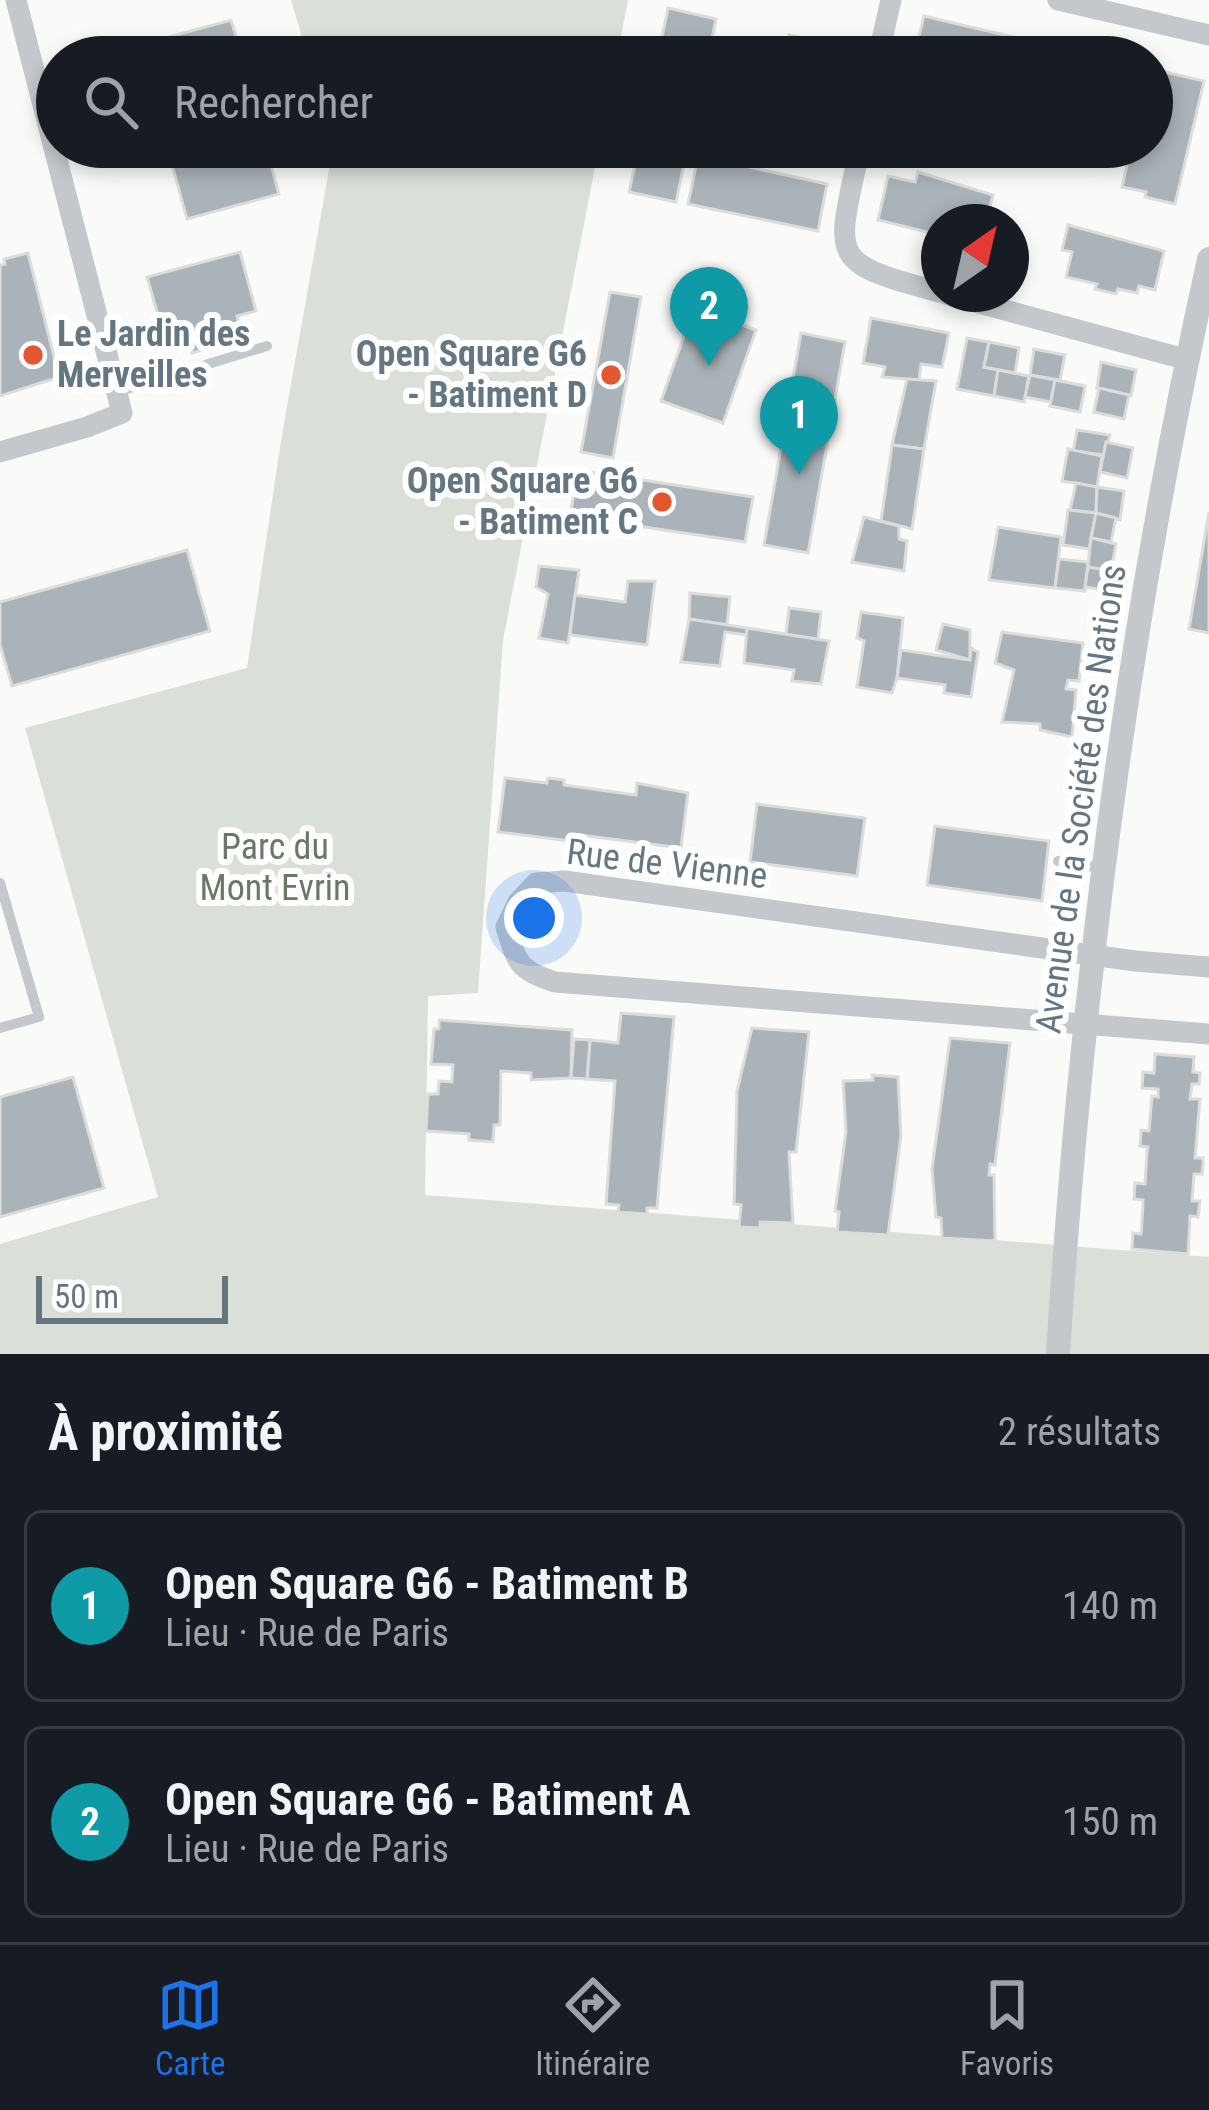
<!DOCTYPE html>
<html lang="fr">
<meta charset="utf-8">
<style>
:root{--surface:#171b24;--page:#242831;--text:#f1f3f6;--muted:#9ea1a6;--line:#363941;--accent:#1a73e8}
body{margin:0;font-family:"Roboto Condensed",sans-serif;background:var(--page);color:var(--text)}
.compass{position:absolute;left:921px;top:204px;width:108px;height:108px;border-radius:50%;background:var(--surface);box-shadow:0 6px 18px #0003;rotate:34deg}
.scale{position:absolute;left:36px;bottom:30px;width:192px;box-sizing:border-box;padding-left:12px;border:6px solid #657683;border-top:0;font-size:33px;line-height:42px;white-space:nowrap;color:#657683;-webkit-text-stroke:9px #fff;paint-order:stroke}
.you{position:absolute;left:534px;top:918px;width:42px;height:42px;margin:-30px;border:9px solid #fff;border-radius:50%;background:#1a73e8;box-shadow:0 0 0 18px #1a73e833}
.badge{display:grid;place-items:center;width:78px;height:78px;border-radius:50%;background:var(--accent);color:#fff;font-size:39px;font-weight:700}
.pin{position:absolute;translate:-50% -99px;filter:drop-shadow(0 3px 6px #0008)}
.pin::after{content:'';position:absolute;top:63px;width:42px;height:36px;background:inherit;clip-path:polygon(0 0,100% 0,50% 100%)}
.list{margin:0;padding:0;list-style:none}
h2{display:flex;justify-content:space-between;align-items:center;height:156px;margin:0;padding:0 48px;font-size:51px}
h2 small{font-size:39px;font-weight:400;color:var(--muted)}
.list li{display:grid;grid-template-columns:78px 1fr auto;gap:36px;align-items:center;box-sizing:border-box;height:192px;margin:0 24px 24px;padding:0 24px;border:3px solid var(--line);border-radius:18px}
.list b{display:block;font-size:45px;white-space:nowrap}
.list p{margin:0;font-size:39px;white-space:nowrap;color:var(--muted)}
.list em{font-size:39px;font-style:normal;color:var(--muted)}
.icon{flex:none;width:66px;height:66px;fill:none;stroke:currentColor;stroke-width:2;stroke-linecap:round;stroke-linejoin:round}
.map{position:relative;flex:none;width:1209px;height:1354px;overflow:hidden}
.search{position:absolute;background:var(--surface);box-shadow:0 6px 18px #0003;left:36px;right:36px;top:36px;height:132px;display:flex;align-items:center;gap:30px;box-sizing:border-box;padding:0 42px;border-radius:66px;color:var(--muted);font-size:45px}
.sheet{height:588px;background:var(--surface)}
nav{display:flex;justify-content:space-around;align-items:center;box-sizing:border-box;height:168px;border-top:3px solid var(--line);background:var(--surface);font-size:33px;color:var(--muted)}
nav a{display:grid;justify-items:center;gap:6px}
nav .on{color:var(--accent)}
.map>svg:first-child{display:block}
.green{fill:#dadfd7}
.building{fill:#aab3b9;stroke:#dcdcda;stroke-width:3}
.lines{fill:none;stroke-linecap:round;stroke-linejoin:round}
.service{stroke:#c3c8cc;stroke-width:10}
.minor{stroke:#c3c8cc;stroke-width:21}
.tertiary{stroke:#c3c8cc;stroke-width:24}
.poi-dot{fill:#e4572e;stroke:#fff;stroke-width:4.5}
.labels{text-anchor:middle;dominant-baseline:central;stroke-width:12;stroke-linejoin:round;paint-order:stroke}
.poi-label{font-size:36px;font-weight:bold;fill:#657683;stroke:#fff;text-anchor:end}
.street-label{font-size:36px;fill:#657683;stroke:#fff}
.park-label{font-size:36px;fill:#687a64;stroke:#fff}
</style>
<div class="map">
<svg width="1209" height="1354" viewBox="0 0 1209 1354">
<rect width="100%" height="100%" fill="#fafaf8"/>
<g class="green">
<path d="M291 0H628L617 57H308Z"/>
<path d="M333 147H599L503 640 478 993 428 996 425 1195 1209 1257V1354H0V1244L158 1197 25 728 247 668 281 441Z"/>
</g>
<g class="building">
<path d="M668 8 716 19 708 57H658Z"/>
<path d="M924 16 1047 45 1044 57H914Z"/>
<path d="M231 20 242 57H143L139 45Z"/>
<path d="M789 35 856 50 855 57H784Z"/>
<path d="M1152 69 1204 81 1175 204 1145 197 1146 192 1122 187 1131 147H1152Z"/>
<path d="M167 147H266L279 194 187 219Z"/>
<path d="M639 147 686 154 676 202 629 192Z"/>
<path d="M698 156 827 184 818 231 688 204Z"/>
<path d="M918 172 993 195 986 222H939V235L878 220 888 176 915 182Z"/>
<path d="M1068 225 1164 251 1155 290 1139 286 1137 293 1118 289 1116 294 1095 289 1097 284 1066 277 1072 252 1062 250Z"/>
<path d="M240 252 256 311 237 316 243 338 192 353 185 330 164 336 147 277Z"/>
<path d="M28 253 59 377 0 396V265L5 264 4 259Z"/>
<path d="M610 292 641 297 613 458 581 452Z"/>
<path d="M694 308 756 330 723 423 661 401Z"/>
<path d="M871 318 949 333 942 367 921 364 919 380 882 377 885 367 863 363Z"/>
<path d="M801 333 845 342 808 553 764 545Z"/>
<path d="M967 338 989 342 984 367 998 370 994 396 957 389Z"/>
<path d="M989 342 1019 348 1015 373 984 367Z"/>
<path d="M1034 349 1065 355 1060 380 1030 375Z"/>
<path d="M1101 362 1136 370 1131 396 1097 388Z"/>
<path d="M998 370 1029 376 1024 402 994 396Z"/>
<path d="M1030 375 1055 380 1051 402 1025 397Z"/>
<path d="M907 379 936 381 924 449 892 445Z"/>
<path d="M1055 380 1085 386 1080 412 1050 406Z"/>
<path d="M1099 388 1129 395 1124 419 1094 412Z"/>
<path d="M1077 430 1110 435 1104 455 1073 451Z"/>
<path d="M1106 442 1133 448 1127 478 1100 472Z"/>
<path d="M892 445 924 449 912 529 881 521Z"/>
<path d="M1068 449 1102 456 1097 487 1062 481Z"/>
<path d="M578 470 753 497 745 542 570 516Z"/>
<path d="M1076 483 1097 487 1096 513 1070 510Z"/>
<path d="M1097 487 1124 491 1120 520 1096 513Z"/>
<path d="M1068 510 1096 513 1089 549 1063 545Z"/>
<path d="M1209 512V633L1189 629Z"/>
<path d="M1096 513 1116 518 1111 542 1091 538Z"/>
<path d="M864 517 899 526V539L907 541 904 571 852 562Z"/>
<path d="M998 527 1061 537 1055 588 989 580Z"/>
<path d="M1091 538 1116 544 1111 571 1088 567Z"/>
<path d="M187 550 210 631 12 686 0 645V602Z"/>
<path d="M1059 559 1088 562 1085 591 1055 588Z"/>
<path d="M539 566 579 570 568 643 539 638 548 594 536 587Z"/>
<path d="M1088 567 1107 570 1105 590 1085 587Z"/>
<path d="M628 581H655L647 645 570 635 575 595 625 602Z"/>
<path d="M690 593 730 597 727 625 689 619Z"/>
<path d="M789 608 821 612 818 639 786 635Z"/>
<path d="M861 612 903 618 897 678 892 693 857 687 864 641 857 638Z"/>
<path d="M689 619 747 628V635L725 632 720 666 681 662Z"/>
<path d="M943 624 970 630V660L936 650Z"/>
<path d="M747 628 829 641 821 684 792 681 794 670 744 663Z"/>
<path d="M1002 632 1083 643 1079 681 1068 680 1066 689 1076 690 1072 737 1040 730V724L1002 722 1014 670 995 663Z"/>
<path d="M971 648 978 652 971 697 944 693 945 685 897 678 901 650 970 660Z"/>
<path d="M505 778 547 783 548 778 564 780V785L636 795 637 783 688 793 681 848 580 835 579 842 498 832Z"/>
<path d="M757 804 865 818 857 876 750 862Z"/>
<path d="M935 826 1049 841 1042 901 927 885Z"/>
<path d="M621 1013 674 1017 657 1208H647V1214L618 1212 619 1205 606 1204 615 1081 587 1079 590 1040 618 1043Z"/>
<path d="M439 1020 572 1030 571 1078 531 1080V1073L501 1071 500 1125H494L493 1142 469 1140V1134L426 1131 428 1094H438L439 1081 452 1082 453 1065 431 1064 434 1029H439Z"/>
<path d="M752 1028 809 1032 796 1152H789L793 1223 760 1222V1228L739 1227 741 1205 734 1204 737 1091Z"/>
<path d="M950 1038 1010 1043 995 1165 990 1164 989 1175H994L995 1241 942 1238 941 1218 936 1217 932 1169Z"/>
<path d="M574 1039 590 1040 587 1079 571 1078Z"/>
<path d="M1155 1054 1194 1057 1193 1072 1200 1073 1199 1084H1192L1190 1099H1200L1195 1158H1203V1164L1202 1174H1194L1192 1201H1200L1198 1217 1190 1216 1188 1254 1132 1249 1133 1233 1141 1234 1143 1205V1200L1134 1199 1135 1183 1145 1184 1147 1152 1148 1147 1140 1146 1141 1130 1149 1131 1152 1096 1158 1097V1089L1142 1088 1143 1072 1154 1073Z"/>
<path d="M872 1075 898 1077 901 1136 888 1235 837 1232 839 1212 835 1211 846 1132 843 1081 873 1080Z"/>
<path d="M73 1077 104 1188 0 1217V1097Z"/>
</g>
<g class="lines">
<g class="service">
<path d="M117 392 267 346"/>
<path d="M1058 861 1102 868"/>
<path d="M0 883 39 1017 0 1028"/>
</g>
<g class="minor">
<path d="M1058 0 1209 35"/>
<path d="M878 57 891 0"/>
<path d="M860 147C837 257 824 262 939 292"/>
<path d="M946 294 1188 360"/>
<path d="M0 452 87 427 122 413 16 0"/>
<path d="M1209 967 1135 961 564 881 536 883 518 902 506 927C517 963 518 970 555 982L1209 1034"/>
</g>
<path class="tertiary" d="M1058 1354C1081 986 1129 619 1209 259"/>
</g>
<g class="poi-dot">
<circle cx="33" cy="355" r="12"/>
<circle cx="611" cy="375" r="12"/>
<circle cx="662" cy="502" r="12"/>
</g>
<g class="labels">
<g class="poi-label">
<text x="57" y="334" text-anchor="start">Le Jardin des<tspan x="57" dy="41">Merveilles</tspan></text>
<text x="587" y="354">Open Square G6<tspan x="587" dy="41">- Batiment D</tspan></text>
<text x="638" y="481">Open Square G6<tspan x="638" dy="41">- Batiment C</tspan></text>
</g>
<g class="street-label">
<text transform="translate(1081 799) rotate(-82)">Avenue de la Société des Nations</text>
<text transform="translate(667 864) rotate(7)">Rue de Vienne</text>
</g>
<g class="park-label">
<text x="275" y="847">Parc du<tspan x="275" dy="41">Mont Evrin</tspan></text>
</g>
</g>
</svg>
<svg class="compass" viewBox="-18 -18 36 36"><path d="M0-13l5 13h-10z" fill="#e53935"/><path d="M0 13l5-13h-10z" fill="#9ea1a6"/></svg>
<div class="scale">50 m</div>
<div class="you"></div>
<div class="pin badge" style="left:799px;top:475px;background:#0f9aa8">1</div>
<div class="pin badge" style="left:709px;top:366px;background:#0f9aa8">2</div>
<div class="search"><svg class="icon" aria-label="search" viewBox="0 0 24 24"><circle cx="10" cy="10" r="6"/><path d="M15 15l6 6"/></svg>Rechercher</div>
</div>
<section class="sheet">
<h2>À proximité<small>2 résultats</small></h2>
<ul class="list">
<li><span class="badge" style="background:#0f9aa8">1</span><div><b>Open Square G6 - Batiment B</b><p>Lieu · Rue de Paris</p></div><em>140 m</em></li>
<li><span class="badge" style="background:#0f9aa8">2</span><div><b>Open Square G6 - Batiment A</b><p>Lieu · Rue de Paris</p></div><em>150 m</em></li>
</ul>
</section>
<nav>
<a class="on"><svg class="icon" aria-label="map" viewBox="0 0 24 24"><path d="M3 6l6-2 6 2 6-2v14l-6 2-6-2-6 2zM9 4v14M15 6v14"/></svg>Carte</a>
<a><svg class="icon" aria-label="directions" viewBox="0 0 24 24"><path d="M12 3l9 9-9 9-9-9zM9 14v-3h6M13 9l2 2-2 2"/></svg>Itinéraire</a>
<a><svg class="icon" aria-label="saved" viewBox="0 0 24 24"><path d="M7 4h10v16l-5-4-5 4z"/></svg>Favoris</a>
</nav>
